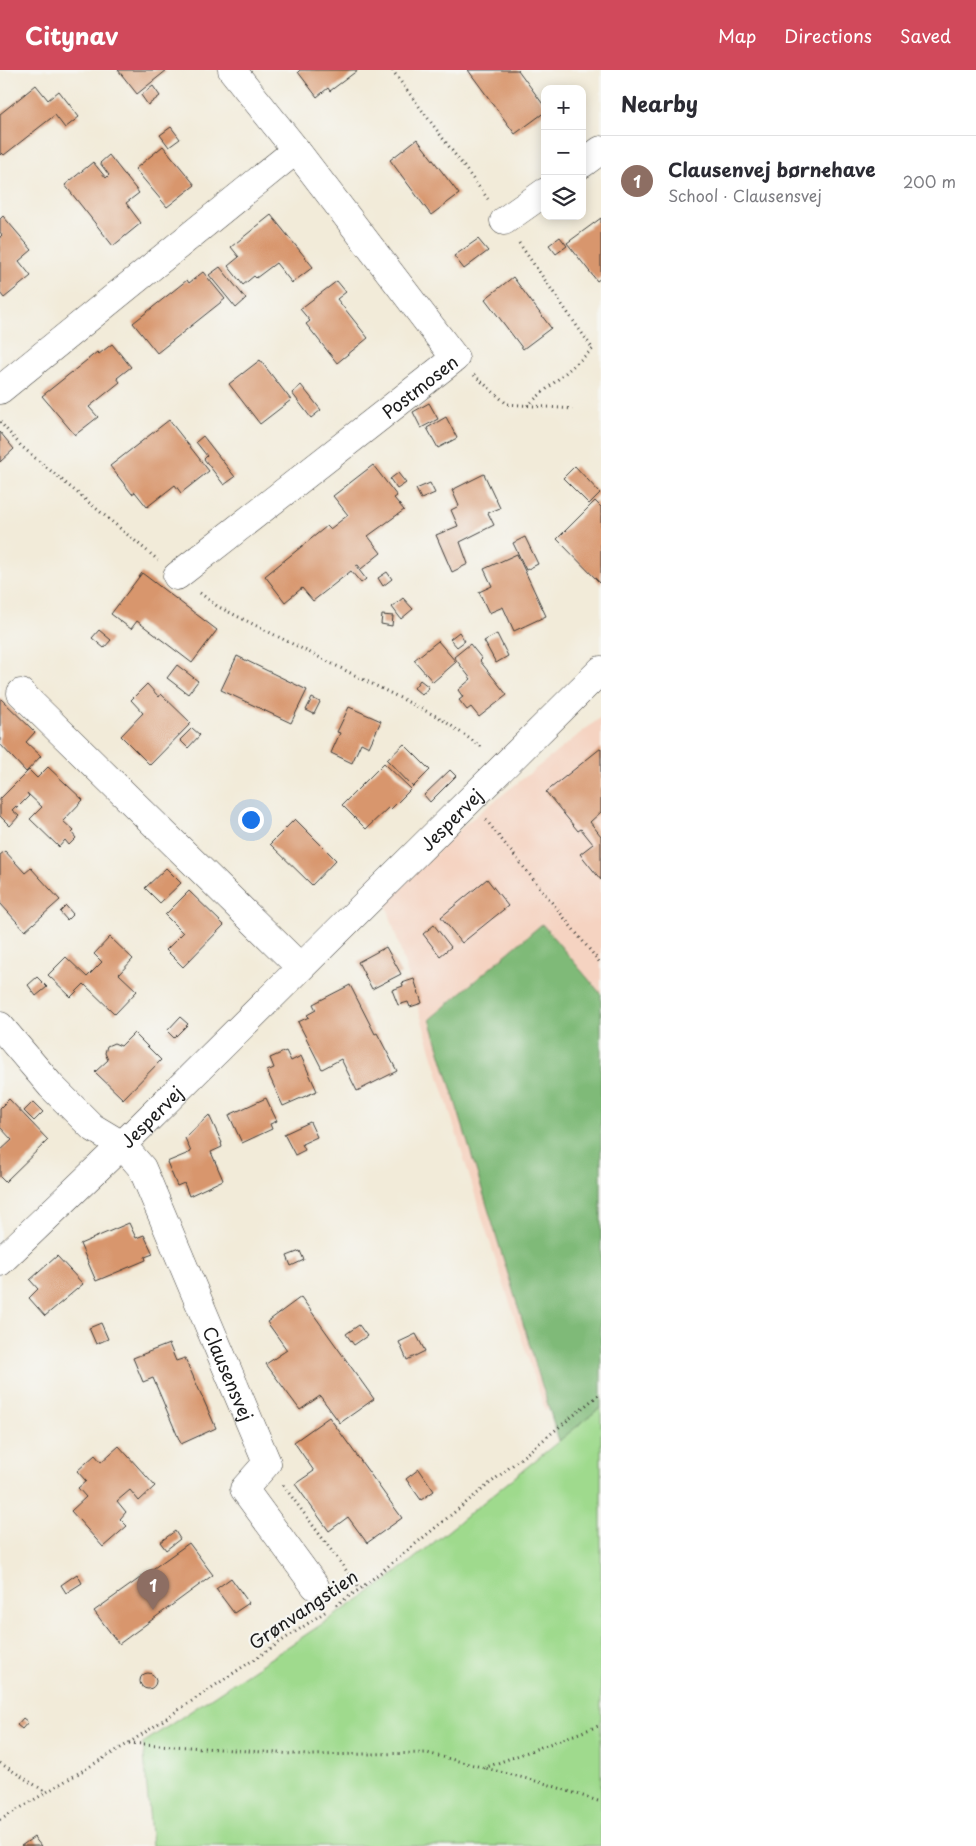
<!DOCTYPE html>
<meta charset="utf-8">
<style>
:root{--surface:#fff;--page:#f2f2f3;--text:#2b2b33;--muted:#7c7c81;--line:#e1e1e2;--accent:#d1495b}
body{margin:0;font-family:"Playpen Sans",sans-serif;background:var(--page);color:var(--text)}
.controls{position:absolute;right:15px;top:15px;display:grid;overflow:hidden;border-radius:10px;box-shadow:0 2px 12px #0003}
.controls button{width:45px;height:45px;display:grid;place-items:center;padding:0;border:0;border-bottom:1px solid var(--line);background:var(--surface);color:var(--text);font:25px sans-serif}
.you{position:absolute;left:250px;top:749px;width:18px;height:18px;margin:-12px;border:4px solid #fff;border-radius:50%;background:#1a73e8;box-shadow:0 0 0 8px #1a73e833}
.badge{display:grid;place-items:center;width:32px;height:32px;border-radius:50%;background:var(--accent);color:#fff;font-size:16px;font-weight:700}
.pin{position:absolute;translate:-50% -41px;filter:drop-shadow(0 1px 2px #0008)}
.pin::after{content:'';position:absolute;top:26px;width:18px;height:15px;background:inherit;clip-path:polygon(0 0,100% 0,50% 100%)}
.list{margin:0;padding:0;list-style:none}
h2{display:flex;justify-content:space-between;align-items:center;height:65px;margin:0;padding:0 20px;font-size:21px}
h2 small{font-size:16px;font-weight:400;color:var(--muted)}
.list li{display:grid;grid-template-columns:32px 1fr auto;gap:15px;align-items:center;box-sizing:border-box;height:90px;padding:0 20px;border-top:1px solid var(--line)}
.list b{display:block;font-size:19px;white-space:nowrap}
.list p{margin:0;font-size:16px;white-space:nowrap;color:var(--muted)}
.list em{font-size:16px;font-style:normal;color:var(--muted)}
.icon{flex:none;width:28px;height:28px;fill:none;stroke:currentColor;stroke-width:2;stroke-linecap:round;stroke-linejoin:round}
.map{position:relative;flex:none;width:601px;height:1776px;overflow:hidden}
header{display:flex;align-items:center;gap:30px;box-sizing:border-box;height:70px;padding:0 25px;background:var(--accent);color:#fff}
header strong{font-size:24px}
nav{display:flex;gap:28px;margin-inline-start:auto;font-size:18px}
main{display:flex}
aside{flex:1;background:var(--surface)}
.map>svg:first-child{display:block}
.built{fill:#f5d3c1}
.green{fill:#9fda8d;stroke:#5e7b54}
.forest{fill:#7fba78;stroke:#4e6b4a}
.building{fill:#d8966d}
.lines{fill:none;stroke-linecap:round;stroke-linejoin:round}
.minor-casing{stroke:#3c3b38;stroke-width:29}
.path{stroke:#3c3b38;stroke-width:3;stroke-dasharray:1 4;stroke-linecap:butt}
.minor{stroke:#fff;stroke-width:28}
.labels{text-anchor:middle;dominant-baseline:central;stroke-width:4.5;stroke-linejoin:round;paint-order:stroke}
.street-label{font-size:18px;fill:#1c1c1c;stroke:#f6f6f2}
</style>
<header>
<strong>Citynav</strong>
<nav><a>Map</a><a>Directions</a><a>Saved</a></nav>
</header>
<main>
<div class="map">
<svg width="601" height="1776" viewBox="0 0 601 1776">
<rect width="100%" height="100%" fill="#f6f6f2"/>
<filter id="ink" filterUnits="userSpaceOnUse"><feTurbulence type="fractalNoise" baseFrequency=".02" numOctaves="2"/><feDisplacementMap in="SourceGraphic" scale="10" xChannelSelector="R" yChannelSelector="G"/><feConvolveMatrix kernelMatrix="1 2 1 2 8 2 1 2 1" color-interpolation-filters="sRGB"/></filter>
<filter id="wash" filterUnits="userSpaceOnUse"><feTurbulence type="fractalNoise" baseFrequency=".0096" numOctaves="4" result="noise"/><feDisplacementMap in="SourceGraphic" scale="20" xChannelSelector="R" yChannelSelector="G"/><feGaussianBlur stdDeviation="1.12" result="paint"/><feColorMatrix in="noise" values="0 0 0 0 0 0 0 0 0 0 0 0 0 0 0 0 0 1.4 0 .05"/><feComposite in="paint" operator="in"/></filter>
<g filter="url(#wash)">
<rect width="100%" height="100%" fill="#f2ebd9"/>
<path class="built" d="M601 647V1295L545 1340 483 1151 386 833 468 752Z"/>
<path class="green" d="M601 1337V1776H152L143 1673 385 1512Z"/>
<path class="forest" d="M542 854 601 924V1337L559 1371 430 949Z"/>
<g id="blocks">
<g class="building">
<path d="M118 0H167L137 24Z"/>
<path d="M300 0H358L330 21 328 18 317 27 298 2Z"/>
<path d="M468 0H518L545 37V42L515 64Z"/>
<path d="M36 15 48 30 59 21 79 47 65 58 55 45 4 85 2 83 0 85V44Z"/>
<path d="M153 16 160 26 148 35 141 25Z"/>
<path d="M171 57 180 69 169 77 160 65Z"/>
<path d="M417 69 459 124 431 145 390 90Z"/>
<path d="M163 76 195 115 167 137 135 99Z"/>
<path d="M109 85 139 123 126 133 141 153 113 176 65 115 93 92 106 108 109 105 100 93Z"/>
<path d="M271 145 313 197 292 213 276 193 256 208 254 206 243 215 228 196 239 187 231 177Z"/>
<path d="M3 146 32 180 19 191 31 206 4 228 0 223V167L2 165 0 162V149Z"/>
<path d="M601 148V208L597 211 567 173Z"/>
<path d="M560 167 567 176 556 184 549 175Z"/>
<path d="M478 169 488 181 464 199 454 186Z"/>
<path d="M220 197 246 229 236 238 209 205Z"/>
<path d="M203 202 225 229 157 283 133 253 187 210 189 213Z"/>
<path d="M513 207 551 258 523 279 485 229Z"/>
<path d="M337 211 346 222 337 229 368 268 337 293 306 254 310 251 300 239Z"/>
<path d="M112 274 131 297 117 308 120 312 89 337 98 347 75 365 42 326 97 282 99 284Z"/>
<path d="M260 290 291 330 260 354 229 314Z"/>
<path d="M301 315 321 340 311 348 292 323Z"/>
<path d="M429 333 438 349 421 358 413 342Z"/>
<path d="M446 347 457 368 438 378 427 358Z"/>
<path d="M169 350 209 401 181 423 175 415 147 437 135 422 132 424 110 396Z"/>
<path d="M0 362 14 379 0 392Z"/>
<path d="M203 366 235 407 224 415 204 389 207 386 196 372Z"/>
<path d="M373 395 397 426 394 428 404 440 368 466 381 483 361 499 358 495 356 496 366 509 361 513 351 501 313 531 302 518 285 532 265 506 327 456 330 459 348 445 333 426Z"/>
<path d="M575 396 600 423 589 434 563 408Z"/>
<path d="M398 403 406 413 397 419 390 409Z"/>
<path d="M484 404 500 438 488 443 494 455 460 472 468 494 452 502 436 465 458 456 451 440 459 436 452 420Z"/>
<path d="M430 413 435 423 421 429 416 419Z"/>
<path d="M595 431 601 437V514L557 469Z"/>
<path d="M525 467 538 494 526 500 513 473Z"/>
<path d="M517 484 546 546 514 561 503 537 489 543 479 522 492 516 484 499Z"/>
<path d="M387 502 392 509 383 516 378 508Z"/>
<path d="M142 503 217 560 192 593 137 551 131 559 111 544Z"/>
<path d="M403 528 413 539 401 549 392 537Z"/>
<path d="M382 545 393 546 392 556 381 554Z"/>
<path d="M99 560 111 570 104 578 92 568Z"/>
<path d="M459 562 465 571 457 577 450 569Z"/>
<path d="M497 564 508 586 496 593 484 571Z"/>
<path d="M438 571 456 592 433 612 414 590Z"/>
<path d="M470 574 482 589 480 591 507 625 479 647 471 637 467 640 459 630 463 627 458 620 471 609 454 587Z"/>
<path d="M237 586 307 620 291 653 221 620Z"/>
<path d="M177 595 198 611 188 624 167 608Z"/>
<path d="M420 610 429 617 422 625 414 618Z"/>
<path d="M147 614 159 627 161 624 191 653 150 695 121 666 143 643 131 630Z"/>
<path d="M0 628 35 662 26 672 41 686 26 702 0 674Z"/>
<path d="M312 628 320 632 314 644 306 640Z"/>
<path d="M349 637 381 651 369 677 361 673 352 693 331 683 340 663 337 662Z"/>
<path d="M192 658 200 665 188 678 180 670Z"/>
<path d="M404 674 430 700 413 717 387 690Z"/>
<path d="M601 678V742L590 752 601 766V810L580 784 593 774 581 759 578 761 546 722Z"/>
<path d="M384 693 411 719 391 739 389 737 366 759 342 735Z"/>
<path d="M48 697 83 730 63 751 74 761 72 763 76 768 69 775 65 770 59 777 30 749 42 737 27 723 29 726 17 738 16 736 12 740 19 746 10 756 0 746V729L29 700 37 708Z"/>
<path d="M450 700 456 706 430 732 424 725Z"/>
<path d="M295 749 336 790 312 815 270 774Z"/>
<path d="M5 781 25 803 31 798 60 830 25 861 0 833V785Z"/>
<path d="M166 798 181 813 160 833 145 818Z"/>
<path d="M487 809 508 836 462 873 441 847Z"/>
<path d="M189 821 224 855 183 897 166 880 183 863 165 845Z"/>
<path d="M66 836 73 844 67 850 60 842Z"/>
<path d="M434 855 451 877 440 886 423 864Z"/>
<path d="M110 867 133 889 119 904 137 921 115 944 84 914 71 927 48 905 66 887 87 907 102 892 94 884Z"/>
<path d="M386 877 401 904 372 919 358 892Z"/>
<path d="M37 907 47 917 36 926 28 915Z"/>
<path d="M414 909 422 933 410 937 408 932 398 935 392 920 403 916 402 913Z"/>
<path d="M350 915 375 964 377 963 397 1001 357 1021 341 989 322 999 298 952 309 947 307 945 316 940 313 934Z"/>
<path d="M180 947 188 954 174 968 167 961Z"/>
<path d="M134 963 161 990 123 1029 95 1002 108 990 105 983 107 976 114 973 121 976Z"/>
<path d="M286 981 291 991 301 986 317 1021 283 1036 267 1001 274 998 270 988Z"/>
<path d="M266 1028 277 1051 270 1054 272 1059 242 1073 229 1045Z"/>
<path d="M9 1029 48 1070 5 1112 0 1107V1081L12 1070 0 1057V1038Z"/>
<path d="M33 1032 43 1042 34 1051 24 1041Z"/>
<path d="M209 1045 222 1073H221L222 1077 211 1082 223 1110 189 1126 184 1113 177 1116 167 1092 191 1082 185 1068Z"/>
<path d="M310 1052 317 1067 302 1074 305 1080 295 1085 284 1064Z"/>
<path d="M129 1153 136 1168 144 1165 153 1184 145 1187 146 1190 96 1211 80 1174Z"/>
<path d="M300 1181 304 1190 291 1196 287 1186Z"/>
<path d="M57 1186 83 1214 45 1246 29 1228 38 1219 30 1210Z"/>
<path d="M301 1227 374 1329 340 1353 320 1326 300 1340 266 1294 287 1280 267 1252Z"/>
<path d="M101 1253 108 1269 96 1274 89 1258Z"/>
<path d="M359 1255 367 1266 354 1275 346 1264Z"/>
<path d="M416 1264 425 1281 407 1290 399 1272Z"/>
<path d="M169 1274 176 1291 185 1288 216 1358 181 1374 153 1308 143 1312 133 1288Z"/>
<path d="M329 1347 402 1448 367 1473 348 1447 329 1461 295 1414 314 1401 294 1372Z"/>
<path d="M119 1376 155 1416 139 1431 130 1420 117 1431 126 1442 120 1449 127 1456 103 1477 71 1441 86 1427 78 1418 86 1411 77 1401 95 1385 101 1392Z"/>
<path d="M419 1399 434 1421 421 1430 406 1409Z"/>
<path d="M175 1461 180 1469 166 1480 160 1472Z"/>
<path d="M189 1473 213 1505 119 1574 94 1541Z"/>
<path d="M77 1504 82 1513 66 1523 61 1515Z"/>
<path d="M231 1508 249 1533 234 1543 216 1519Z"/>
<circle cx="148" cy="1611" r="8"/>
<path d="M23 1648 28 1652 22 1659 17 1655Z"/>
<path d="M34 1767 41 1776H21Z"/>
</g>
</g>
</g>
<g filter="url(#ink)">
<use href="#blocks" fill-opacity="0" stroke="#3c3b38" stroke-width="1"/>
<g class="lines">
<defs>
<g id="minor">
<path d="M582 94 601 80"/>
<path d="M504 151 545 122"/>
<path d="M0 320 296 80"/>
<path id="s1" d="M177 506 455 288 296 80 232 0"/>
<path d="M21 623 300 897"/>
<path id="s2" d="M0 956 51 1016 92 1057 122 1075 142 1098 267 1393 244 1419 315 1516"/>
<path id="s3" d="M0 1192 122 1075 601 600"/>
</g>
</defs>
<use href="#minor" class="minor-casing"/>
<g class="path">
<path d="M392 0 488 129"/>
<path d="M519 173 593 279 527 336"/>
<path d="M474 305 507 334 573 339"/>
<path d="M0 352 21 376 158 490"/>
<path d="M200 523 217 536 440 648 483 678"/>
<path d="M486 750 601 894"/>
<path d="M283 1415 360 1519"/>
<path d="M336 1535 360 1519 601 1323"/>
<path d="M129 1673 309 1685 427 1683 547 1714 601 1732"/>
<path d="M0 1693 46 1722"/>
<path d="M484 1698 601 1655"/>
<path d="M0 1750 129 1673 325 1542"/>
</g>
<use href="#minor" class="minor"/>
</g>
</g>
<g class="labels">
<g class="street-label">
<text stroke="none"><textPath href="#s1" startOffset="308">Postmosen</textPath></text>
<text stroke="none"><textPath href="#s3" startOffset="632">Jespervej</textPath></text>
<text stroke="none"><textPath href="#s3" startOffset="210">Jespervej</textPath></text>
<text stroke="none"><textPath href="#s2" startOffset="425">Clausensvej</textPath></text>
<text transform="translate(303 1539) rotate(-34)">Grønvangstien</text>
</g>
</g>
</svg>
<div class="controls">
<button>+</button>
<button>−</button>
<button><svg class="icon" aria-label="layers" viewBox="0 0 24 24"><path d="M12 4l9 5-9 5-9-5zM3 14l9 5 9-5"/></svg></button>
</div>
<div class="you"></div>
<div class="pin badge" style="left:153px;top:1540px;background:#8d6e63">1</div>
</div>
<aside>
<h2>Nearby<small></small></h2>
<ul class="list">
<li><span class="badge" style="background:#8d6e63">1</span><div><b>Clausenvej børnehave</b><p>School · Clausensvej</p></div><em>200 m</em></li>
</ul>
</aside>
</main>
